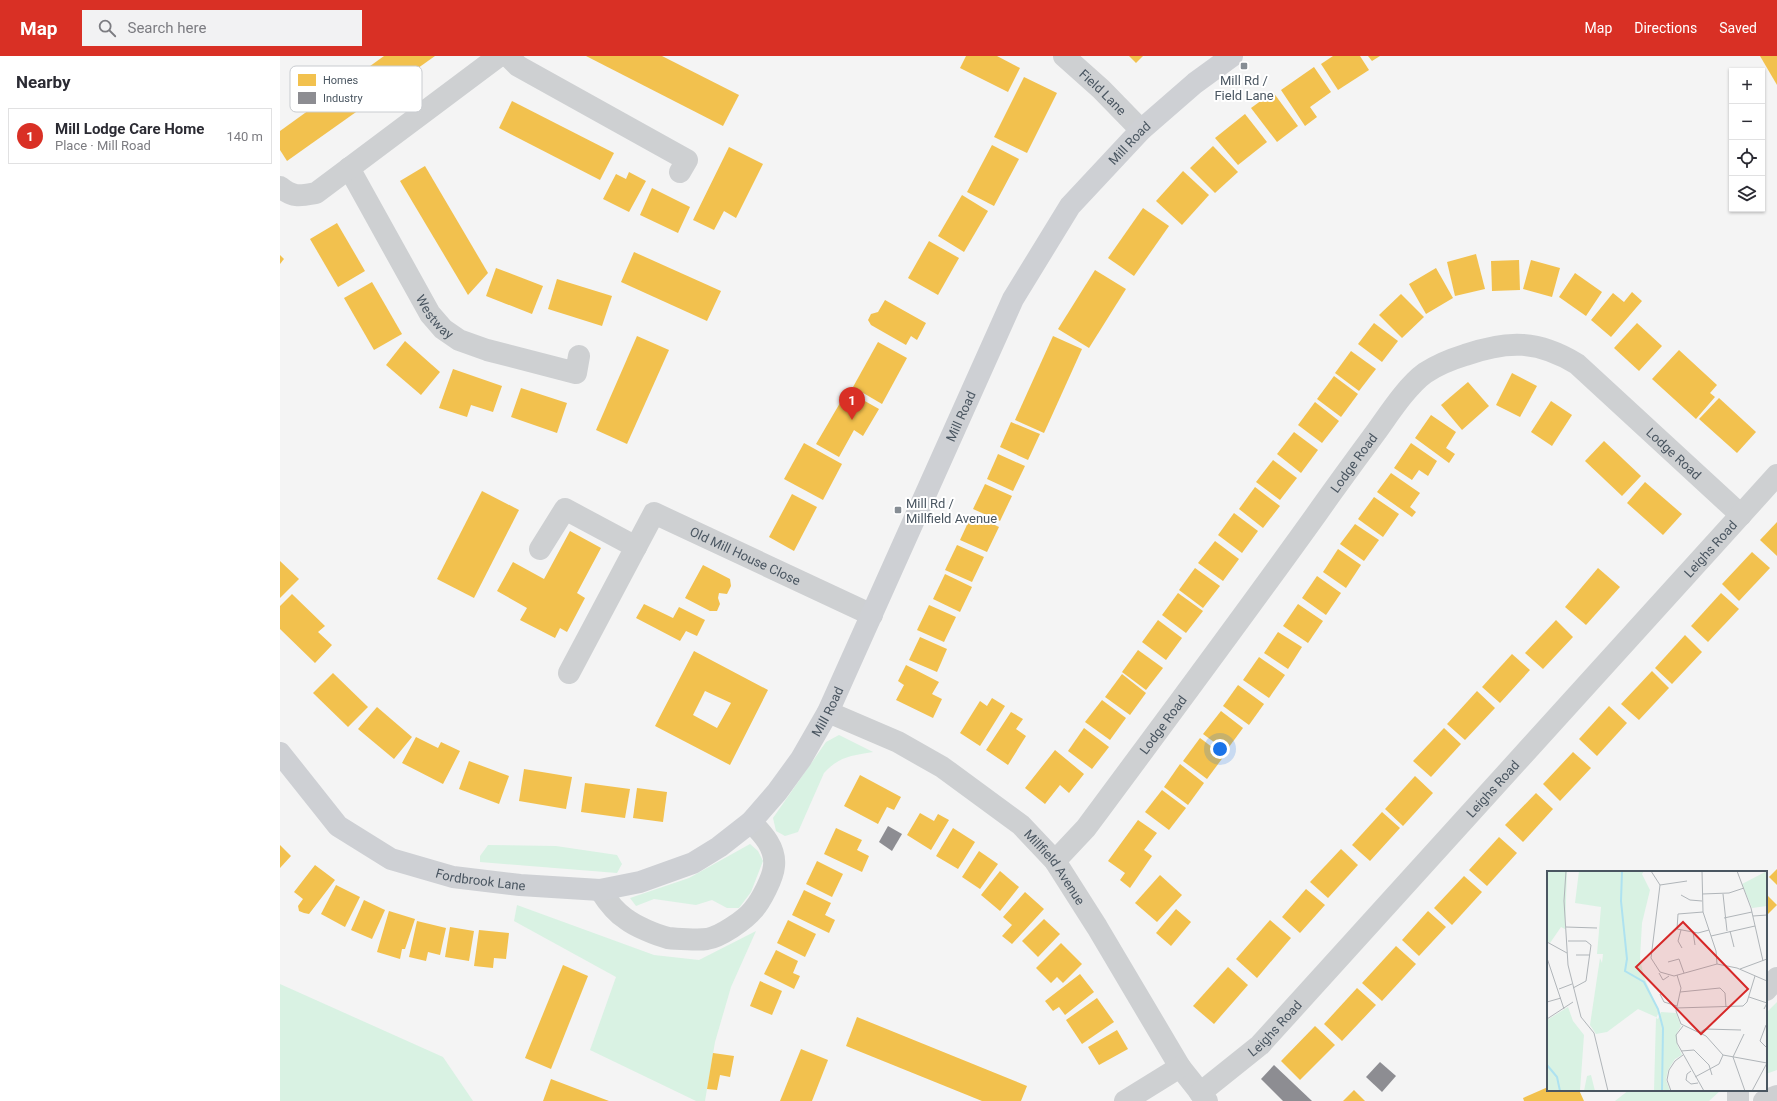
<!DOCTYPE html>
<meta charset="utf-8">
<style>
:root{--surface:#fff;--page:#f2f2f3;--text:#2b2b33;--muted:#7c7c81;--line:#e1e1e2;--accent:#d93025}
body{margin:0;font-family:Roboto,sans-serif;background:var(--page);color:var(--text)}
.controls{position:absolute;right:12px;top:12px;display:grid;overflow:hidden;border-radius:0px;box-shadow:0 1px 3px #0004}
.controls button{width:36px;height:36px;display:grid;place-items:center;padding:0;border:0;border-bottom:1px solid var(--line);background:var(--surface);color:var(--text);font:20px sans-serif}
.you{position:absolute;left:940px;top:693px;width:14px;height:14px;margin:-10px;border:3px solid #fff;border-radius:50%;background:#1a73e8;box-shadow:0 0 0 6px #1a73e833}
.badge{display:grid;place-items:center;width:26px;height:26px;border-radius:50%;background:var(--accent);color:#fff;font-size:13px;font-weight:700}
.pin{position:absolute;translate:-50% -33px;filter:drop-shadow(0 1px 2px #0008)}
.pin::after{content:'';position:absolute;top:21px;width:14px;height:12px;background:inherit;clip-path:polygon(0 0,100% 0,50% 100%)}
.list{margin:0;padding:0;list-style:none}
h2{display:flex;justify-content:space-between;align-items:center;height:52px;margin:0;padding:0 16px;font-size:17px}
h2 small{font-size:13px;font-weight:400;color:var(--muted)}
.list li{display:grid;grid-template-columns:26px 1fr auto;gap:12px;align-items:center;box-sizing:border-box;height:56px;margin:0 8px 8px;padding:0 8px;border:1px solid var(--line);border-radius:0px}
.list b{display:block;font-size:15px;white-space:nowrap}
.list p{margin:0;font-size:13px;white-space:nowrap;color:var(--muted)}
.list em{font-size:13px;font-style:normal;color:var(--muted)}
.icon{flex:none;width:22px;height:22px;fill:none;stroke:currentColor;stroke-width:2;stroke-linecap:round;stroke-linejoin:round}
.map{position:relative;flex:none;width:1497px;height:1045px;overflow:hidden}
header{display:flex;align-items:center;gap:24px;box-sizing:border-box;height:56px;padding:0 20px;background:var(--accent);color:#fff}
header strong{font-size:19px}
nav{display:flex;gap:22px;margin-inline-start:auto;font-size:14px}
.search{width:280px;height:36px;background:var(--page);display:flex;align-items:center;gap:10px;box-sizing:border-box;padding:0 14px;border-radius:0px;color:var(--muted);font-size:15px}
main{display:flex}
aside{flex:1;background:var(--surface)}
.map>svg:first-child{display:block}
.green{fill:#d9f2e3}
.homes{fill:#f2c14e;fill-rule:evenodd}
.industry{fill:#8d8d92}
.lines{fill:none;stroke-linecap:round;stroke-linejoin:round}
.street{stroke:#ced0d2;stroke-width:22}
.secondary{stroke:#ced0d4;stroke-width:22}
.poi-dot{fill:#868d94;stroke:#fff;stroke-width:1.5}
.labels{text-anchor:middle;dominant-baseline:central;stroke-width:4;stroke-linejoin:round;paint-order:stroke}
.poi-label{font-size:13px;fill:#4a5661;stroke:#fff}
.street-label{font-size:13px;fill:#4a5661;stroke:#fff}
.inset-river{fill:none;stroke:#aee2f0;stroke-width:2}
.inset-road{fill:none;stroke:#b0b5b9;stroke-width:1}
.view{fill:#d62828;fill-opacity:0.15;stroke:#d62828;stroke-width:2}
.inset-edge{fill:none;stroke:#4a5661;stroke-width:2}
.key{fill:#fff;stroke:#c9ccd0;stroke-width:1}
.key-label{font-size:11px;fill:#4a5661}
</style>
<header>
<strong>Map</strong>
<div class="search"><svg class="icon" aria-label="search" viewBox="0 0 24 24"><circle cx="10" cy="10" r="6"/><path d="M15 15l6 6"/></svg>Search here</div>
<nav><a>Map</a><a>Directions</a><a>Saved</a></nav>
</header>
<main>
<aside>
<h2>Nearby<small></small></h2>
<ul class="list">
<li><span class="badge">1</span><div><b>Mill Lodge Care Home</b><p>Place · Mill Road</p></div><em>140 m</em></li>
</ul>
</aside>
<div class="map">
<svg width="1497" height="1045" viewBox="0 0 1497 1045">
<rect width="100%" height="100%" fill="#f4f4f4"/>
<g class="green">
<path d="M559 679 593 696C571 700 560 700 544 717L518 776 505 780 496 775 493 762 546 686Z"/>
<path d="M470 788 478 795 483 805 471 836 459 852H447L432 844 416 849 374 843 356 850 350 842 409 822Z"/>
<path d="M208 789 276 790 337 799 342 808 337 817 200 806V800Z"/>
<path d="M237 849 374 899 419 904 476 875 451 931 435 986 425 1045H416L310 994 336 921 234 865Z"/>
<path d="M0 928 163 1001 193 1045H0Z"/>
<path d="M1497 946V1014L1486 1018V957Z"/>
<path d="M1349 1034H1441L1429 1045H1335Z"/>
</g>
<g class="homes">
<path d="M104 0H155L7 105 0 94V75Z"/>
<path d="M306 0H382L459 39 443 70Z"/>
<path d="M686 0H717L740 12 728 36 680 12Z"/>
<path d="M849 0H863L856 7Z"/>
<path d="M1053 0H1080L1089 14 1058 34 1041 8Z"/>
<path d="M1088 0H1100L1092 5Z"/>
<path d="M1480 0H1497V29Z"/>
<path d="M1034 11 1051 36 1030 51 1037 61 1025 70 1001 34Z"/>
<path d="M744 21 777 37 747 97 714 81Z"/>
<path d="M993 36 1018 70 997 86 971 52Z"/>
<path d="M232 45 334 97 320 124 219 72Z"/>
<path d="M965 58 987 86 958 109 935 82Z"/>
<path d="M712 89 739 103 714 150 687 136Z"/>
<path d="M933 90 958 116 935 137 910 112Z"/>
<path d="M449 91 483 108 456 162 444 155 434 174 413 164Z"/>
<path d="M145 110 208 217 188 239 120 125Z"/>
<path d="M903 115 929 139 902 169 876 145Z"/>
<path d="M349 116 366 125 349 156 323 143 336 118 346 123Z"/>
<path d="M372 132 410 151 398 177 360 159Z"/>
<path d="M682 139 708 155 684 196 658 180Z"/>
<path d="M863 152 889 170 854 220 828 202Z"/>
<path d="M57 167 85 215 58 231 30 183Z"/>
<path d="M649 185 679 202 658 239 628 222Z"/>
<path d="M354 196 441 235 427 265 341 226Z"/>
<path d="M1196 198 1205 233 1175 240 1167 206Z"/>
<path d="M0 199 4 203 0 208Z"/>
<path d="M1239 204 1240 234 1212 235 1211 205Z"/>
<path d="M1251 204 1280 212 1272 241 1243 233Z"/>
<path d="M216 212 263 230 252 258 206 240Z"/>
<path d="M1156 212 1173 242 1146 258 1129 228Z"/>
<path d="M815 214 846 233 809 292 778 273Z"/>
<path d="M1295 217 1322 236 1306 260 1279 241Z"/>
<path d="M277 223 332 240 322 270 268 253Z"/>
<path d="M92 226 122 278 94 294 64 242Z"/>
<path d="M1352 236 1362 245 1331 281 1311 264 1333 237 1344 246Z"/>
<path d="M1121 238 1144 261 1122 282 1099 259Z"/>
<path d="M605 244 646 267 637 284 631 280 626 289 591 269 588 264 591 258 598 256Z"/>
<path d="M1094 267 1118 285 1102 306 1078 288Z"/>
<path d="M1357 267 1382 290 1359 315 1334 292Z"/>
<path d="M357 280 389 294 347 388 316 374Z"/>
<path d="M773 280 802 293 764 377 735 364Z"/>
<path d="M125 285 160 316 141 339 106 309Z"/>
<path d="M598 286 627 302 602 348 573 331Z"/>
<path d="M1399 294 1437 329 1430 337 1435 341 1416 363 1372 323Z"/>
<path d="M1071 295 1096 313 1079 335 1055 317Z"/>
<path d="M173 313 222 330 213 356 191 349 187 361 159 352Z"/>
<path d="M1232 317 1257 330 1240 361 1216 349Z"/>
<path d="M1054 320 1078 338 1061 361 1037 343Z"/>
<path d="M1188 326 1209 350 1182 374 1161 349Z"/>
<path d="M241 332 287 347 277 377 231 361Z"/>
<path d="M567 335 599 353 583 380 574 374 559 401 536 388Z"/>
<path d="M1439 342 1476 376 1457 397 1419 363Z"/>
<path d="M1271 345 1292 359 1272 390 1251 376Z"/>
<path d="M1035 346 1059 365 1042 387 1018 369Z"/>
<path d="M1151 359 1176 376 1166 392 1175 398 1169 407 1135 382Z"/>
<path d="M731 366 760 378 748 404 720 391Z"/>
<path d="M1014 376 1038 394 1021 417 997 398Z"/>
<path d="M1324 385 1361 420 1342 440 1305 405Z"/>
<path d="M524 387 562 408 543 444 504 423Z"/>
<path d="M1131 387 1157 405 1148 420 1139 414 1132 424 1114 412Z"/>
<path d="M718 398 745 410 733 435 707 423Z"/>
<path d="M993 404 1017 422 1000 444 976 426Z"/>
<path d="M1111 417 1140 437 1130 451 1136 456 1132 461 1097 436Z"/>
<path d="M1365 426 1402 458 1383 479 1347 447Z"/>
<path d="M705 428 732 440 720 465 693 453Z"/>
<path d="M975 431 1000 450 983 472 959 453Z"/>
<path d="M202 435 239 454 194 542 157 523Z"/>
<path d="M512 438 537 451 514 495 489 481Z"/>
<path d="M1094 441 1119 458 1103 481 1078 463Z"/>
<path d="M954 457 978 475 962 497 938 479Z"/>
<path d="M692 458 719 471 707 496 680 484Z"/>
<path d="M1497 466V500L1480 484Z"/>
<path d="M1075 468 1099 484 1084 505 1060 488Z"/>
<path d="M290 475 321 492 297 537 305 542 287 576 280 572 275 582 240 564 247 552 217 535 233 506 264 523Z"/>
<path d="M935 485 959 503 943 525 918 507Z"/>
<path d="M677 489 704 501 692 526 665 514Z"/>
<path d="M1058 493 1081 509 1066 532 1043 516Z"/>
<path d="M1472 496 1490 512 1459 545 1442 528Z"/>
<path d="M0 505 19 523 0 542Z"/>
<path d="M423 509 450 523 451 530 447 538 439 537 438 542 440 548 437 555H430L405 542Z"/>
<path d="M915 512 940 530 923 552 899 534Z"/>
<path d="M1318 512 1340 531 1306 569 1285 551Z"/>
<path d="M665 518 692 531 680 556 653 543Z"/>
<path d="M1037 520 1061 537 1046 559 1022 542Z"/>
<path d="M898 537 923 555 906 577 882 559Z"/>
<path d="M1441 537 1459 553 1428 586 1411 570Z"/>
<path d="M12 538 45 570 38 576 52 589 35 607 0 573V550Z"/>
<path d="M364 548 393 562 399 551 425 564 417 580 406 575 400 585 356 562Z"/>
<path d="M1018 548 1043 565 1028 587 1003 570Z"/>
<path d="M649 549 676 561 664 586 637 574Z"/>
<path d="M878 564 902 582 886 604 862 586Z"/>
<path d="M1276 564 1293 581 1263 613 1245 597Z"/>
<path d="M998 576 1022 591 1008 613 984 597Z"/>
<path d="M1405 579 1422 596 1392 628 1375 612Z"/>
<path d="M640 581 667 593 657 616 629 604Z"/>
<path d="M858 594 883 612 866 634 842 616Z"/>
<path d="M414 595 488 634 450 709 375 670ZM425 635 451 647 437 672 413 659Z"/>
<path d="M1232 598 1250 614 1220 647 1202 631Z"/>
<path d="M979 601 1005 619 989 642 963 624Z"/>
<path d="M626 609 659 626 652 638 662 643 653 662 616 644 624 629 618 625Z"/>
<path d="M1372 615 1389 632 1359 664 1341 648Z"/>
<path d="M53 617 88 651 68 671 33 637Z"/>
<path d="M842 618 866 637 850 659 825 641Z"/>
<path d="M958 629 984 648 969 669 943 650Z"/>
<path d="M1197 635 1215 652 1185 684 1167 668Z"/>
<path d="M712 642 725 650 700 690 680 677 700 645 707 650Z"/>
<path d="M822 644 846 662 830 684 805 666Z"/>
<path d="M1329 650 1347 667 1317 700 1299 683Z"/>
<path d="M97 651 132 681 114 703 78 673Z"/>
<path d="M941 655 963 672 946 695 923 678Z"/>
<path d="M731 656 743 663 736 673 746 680 728 709 706 694Z"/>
<path d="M804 672 829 691 812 713 788 695Z"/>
<path d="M1164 672 1181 688 1151 721 1133 705Z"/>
<path d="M136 681 158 692 161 686 180 695 163 728 122 707Z"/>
<path d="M920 682 944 700 927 723 903 705Z"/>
<path d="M775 694 804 718 789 737 780 729 765 748 745 732Z"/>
<path d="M1293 696 1311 712 1280 745 1263 728Z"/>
<path d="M189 705 229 720 219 748 179 733Z"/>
<path d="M900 708 924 727 908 749 884 731Z"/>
<path d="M244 713 292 721 286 753 239 745Z"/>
<path d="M580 719 621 741 614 754 607 751 598 768 564 750Z"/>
<path d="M1135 720 1153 737 1123 770 1105 753Z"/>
<path d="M305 727 350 733 345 762 301 756Z"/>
<path d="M357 732 387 736 383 766 353 762Z"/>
<path d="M882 734 906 752 889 774 865 756Z"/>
<path d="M1256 737 1273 753 1243 786 1225 769Z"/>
<path d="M1102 756 1120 772 1090 805 1072 789Z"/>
<path d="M640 757 654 765 658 758 669 764 651 794 627 779Z"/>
<path d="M858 764 877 777 864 794 872 800 850 832 840 824 845 817 828 805Z"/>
<path d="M556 772 582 784 577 794 589 800 582 816 544 798Z"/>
<path d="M673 772 695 786 678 813 656 800Z"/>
<path d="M1219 781 1237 797 1207 830 1189 814Z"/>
<path d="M0 789 11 800 0 812Z"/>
<path d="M1061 793 1078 809 1048 842 1030 826Z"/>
<path d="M699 795 718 808 700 833 682 821Z"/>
<path d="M537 805 563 818 552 841 526 828Z"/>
<path d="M35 809 55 824 29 858 24 857 19 855 18 850 23 843 14 836Z"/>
<path d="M1497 813V829L1489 821Z"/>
<path d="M720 815 739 831 720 855 701 839Z"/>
<path d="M880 819 902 839 877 866 855 847Z"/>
<path d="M1184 820 1202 836 1172 869 1154 852Z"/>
<path d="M56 829 80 841 65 871 41 858Z"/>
<path d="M1026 833 1045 849 1020 877 1002 861Z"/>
<path d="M524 834 551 847 545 859 555 864 549 877 512 859Z"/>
<path d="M745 836 764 853 732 888 722 880 732 869 723 861Z"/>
<path d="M1486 838 1497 849 1486 860Z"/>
<path d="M84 844 105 854 92 883 71 874Z"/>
<path d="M896 853 911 866 891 890 876 877Z"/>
<path d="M109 855 135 863 125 893H122L120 903 97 896Z"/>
<path d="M1148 855 1166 871 1139 900 1122 884Z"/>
<path d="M764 863 780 878 758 901 742 885Z"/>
<path d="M508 864 536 878 525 901 497 887Z"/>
<path d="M990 864 1011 882 977 922 956 903Z"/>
<path d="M137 865 166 872 160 899 148 896 146 905 129 901Z"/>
<path d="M170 871 194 875 189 905 165 901Z"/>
<path d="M199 874 229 877 226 903 214 902 213 912 194 910Z"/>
<path d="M781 887 802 908 783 927 777 921 771 927 756 912Z"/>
<path d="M1116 890 1136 908 1102 945 1082 927Z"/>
<path d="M496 894 518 905 513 917 520 920 514 933 484 918Z"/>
<path d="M283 909 308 920 271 1013 245 1002Z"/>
<path d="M948 911 968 929 934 968 913 950Z"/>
<path d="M800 918 814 936 785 959 779 951 773 955 765 945Z"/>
<path d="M480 925 502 935 492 959 470 950Z"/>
<path d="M1077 932 1096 949 1062 985 1044 968Z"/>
<path d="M817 942 834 966 802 988 786 964Z"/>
<path d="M577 961 747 1030 741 1045H702L566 990Z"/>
<path d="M1035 970 1055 989 1020 1024 1001 1005Z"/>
<path d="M837 974 848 993 819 1009 808 991Z"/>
<path d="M521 993 548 1004 532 1045H500Z"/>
<path d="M433 997 454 1000 450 1021 440 1019 437 1034 427 1033Z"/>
<path d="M271 1023 329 1045H263Z"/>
<path d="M1268 1031V1034H1299L1304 1045H1244L1243 1042Z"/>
<path d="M1074 1034 1085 1045H1063Z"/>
</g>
<g class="industry">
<path d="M608 770 622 778 612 795 599 786Z"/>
<path d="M1100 1006 1116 1020 1102 1036 1086 1021Z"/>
<path d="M994 1009 1032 1045H1003L981 1023Z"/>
</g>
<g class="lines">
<g class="street">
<path d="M228 0 238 10 407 104 400 116"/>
<path id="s1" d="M784 0 821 33 861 74"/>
<path id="s2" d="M69 112 150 258 163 273 179 284 207 294 296 317 299 300"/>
<path d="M0 131C14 142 20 140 36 137L219 0"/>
<path d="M260 493 285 453 356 491"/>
<path id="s3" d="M289 617 374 457 592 559"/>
<path id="s4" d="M548 656 618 686 662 711 741 769 775 805 817 871 900 1011 927 1045"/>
<path id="s5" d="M775 805 806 772C884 667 962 562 1038 456 1057 429 1077 402 1096 376 1109 358 1127 330 1145 317 1157 309 1172 303 1185 299 1228 284 1258 284 1297 308L1461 459"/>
<path d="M320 834C327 845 335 856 346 863 355 870 376 879 388 882 396 883 419 884 427 883 440 881 465 864 473 854 481 845 493 822 494 810 496 792 483 778 471 766"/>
<path d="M1486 934 1497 922"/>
<path d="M1458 1034V1045"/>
<path id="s6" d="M920 1037 980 989 1497 419"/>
<path d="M845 1045 900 1011"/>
<path d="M1484 1045 1497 1040"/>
</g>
<path class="secondary" id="s7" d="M0 697 58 770 111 803 173 821 240 829 320 834 360 826 413 807 439 791 471 766 497 736 521 703 548 656 733 243 790 150 861 74 915 27 952 0"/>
</g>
<g class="poi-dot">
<rect x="960" y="6" width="8" height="8" rx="2"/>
<rect x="614" y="450" width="8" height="8" rx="2"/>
</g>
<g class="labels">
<g class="poi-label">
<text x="964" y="24">Mill Rd /<tspan x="964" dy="15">Field Lane</tspan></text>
<text x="626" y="447" text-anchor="start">Mill Rd /<tspan x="626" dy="15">Millfield Avenue</tspan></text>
</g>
<g class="street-label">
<text stroke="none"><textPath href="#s1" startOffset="53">Field Lane</textPath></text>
<text stroke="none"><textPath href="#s7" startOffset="1319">Mill Road</textPath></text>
<text stroke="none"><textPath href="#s2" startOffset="172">Westway</textPath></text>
<text stroke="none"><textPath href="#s7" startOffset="995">Mill Road</textPath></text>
<text stroke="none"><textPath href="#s5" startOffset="906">Lodge Road</textPath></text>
<text stroke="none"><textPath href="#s5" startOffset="498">Lodge Road</textPath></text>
<text stroke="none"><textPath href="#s6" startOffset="747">Leighs Road</textPath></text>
<text stroke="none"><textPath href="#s3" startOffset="282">Old Mill House Close</textPath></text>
<text stroke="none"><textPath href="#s7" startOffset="671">Mill Road</textPath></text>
<text stroke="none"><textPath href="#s5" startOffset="174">Lodge Road</textPath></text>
<text stroke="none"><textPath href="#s6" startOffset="423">Leighs Road</textPath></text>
<text stroke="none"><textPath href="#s4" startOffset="279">Millfield Avenue</textPath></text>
<text stroke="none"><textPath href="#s7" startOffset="248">Fordbrook Lane</textPath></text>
<text stroke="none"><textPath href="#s6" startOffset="99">Leighs Road</textPath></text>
</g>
</g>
<g transform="translate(1267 815)">
<rect width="220" height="220" fill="#f4f4f4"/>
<path d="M0 0H20L18 58 14 56 3 72 0 70ZM32 0H97L95 3 103 19 95 52 93 87 97 106 112 141 109 147 111 148 114 141 129 142 134 155 130 162V173L135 184 128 188 121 199 119 209 123 220H107L109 146 91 138 60 161 49 163 43 154 53 87 55 92 56 83H50L54 36 28 32ZM220 0V35L205 37 195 13ZM21 136 26 150 37 164 33 220H0V149ZM44 204 48 220H37L40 205Z" fill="#d9f2e3"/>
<path class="inset-river" d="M75 0 74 30 80 88 78 100 97 111 111 138 116 157 115 220M0 194 10 206 13 220"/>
<path class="inset-road" d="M19 0 17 30 21 94 34 146 47 162 61 220M104 0 113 14 104 87 113 101 127 105 170 93 190 97 220 110M155 0 156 41 169 80 170 93M190 0 204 37 216 90M113 14 140 10M155 23 182 22 197 17M176 23 180 60M134 24 143 29 155 30M156 41 131 43 130 58 151 62 162 59M206 45 220 44M177 47 205 41M19 56 50 57M134 59 131 70 135 77M183 60 187 76M146 61 148 74M164 65 208 55M21 70H39L44 74 39 110 26 117M0 71 20 82M29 84H43M0 87 17 138M121 91 132 88 137 102M193 98 220 88M112 102 116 109 122 105M130 104 134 117 129 140 134 153 159 165 176 184 220 192M12 118 25 113M133 121 173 117 178 122 179 136M113 123 117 131 130 135M202 126 220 132 217 138M0 131 14 127M129 137 196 135 200 131 208 105M0 148 26 131M219 154 213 170 220 177M136 155 129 164 130 172 157 220M152 162 158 158 194 159M134 180 147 179 162 194 165 204M186 186 198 220M186 186 197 163M144 200 140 203 139 209 144 213 151 212M148 206 172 193 176 184M124 220 120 209 122 199 128 190 136 184M205 220 220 192"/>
<path class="view" d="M136 51 201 118 154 163 89 96Z"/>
<rect width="220" height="220" class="inset-edge"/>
</g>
<rect x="10" y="10" width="132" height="46" rx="6" class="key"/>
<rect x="18" y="18" width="18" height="12" fill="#f2c14e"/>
<rect x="18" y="36" width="18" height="12" fill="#8d8d92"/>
<g class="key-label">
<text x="43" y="28">Homes</text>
<text x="43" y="46">Industry</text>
</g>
</svg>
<div class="controls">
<button>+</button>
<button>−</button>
<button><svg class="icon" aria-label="locate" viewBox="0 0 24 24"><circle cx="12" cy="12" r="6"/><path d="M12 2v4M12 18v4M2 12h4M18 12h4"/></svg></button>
<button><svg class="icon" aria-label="layers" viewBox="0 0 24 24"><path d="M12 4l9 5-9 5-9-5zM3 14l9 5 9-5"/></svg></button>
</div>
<div class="you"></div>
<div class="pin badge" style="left:572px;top:364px">1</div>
</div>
</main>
